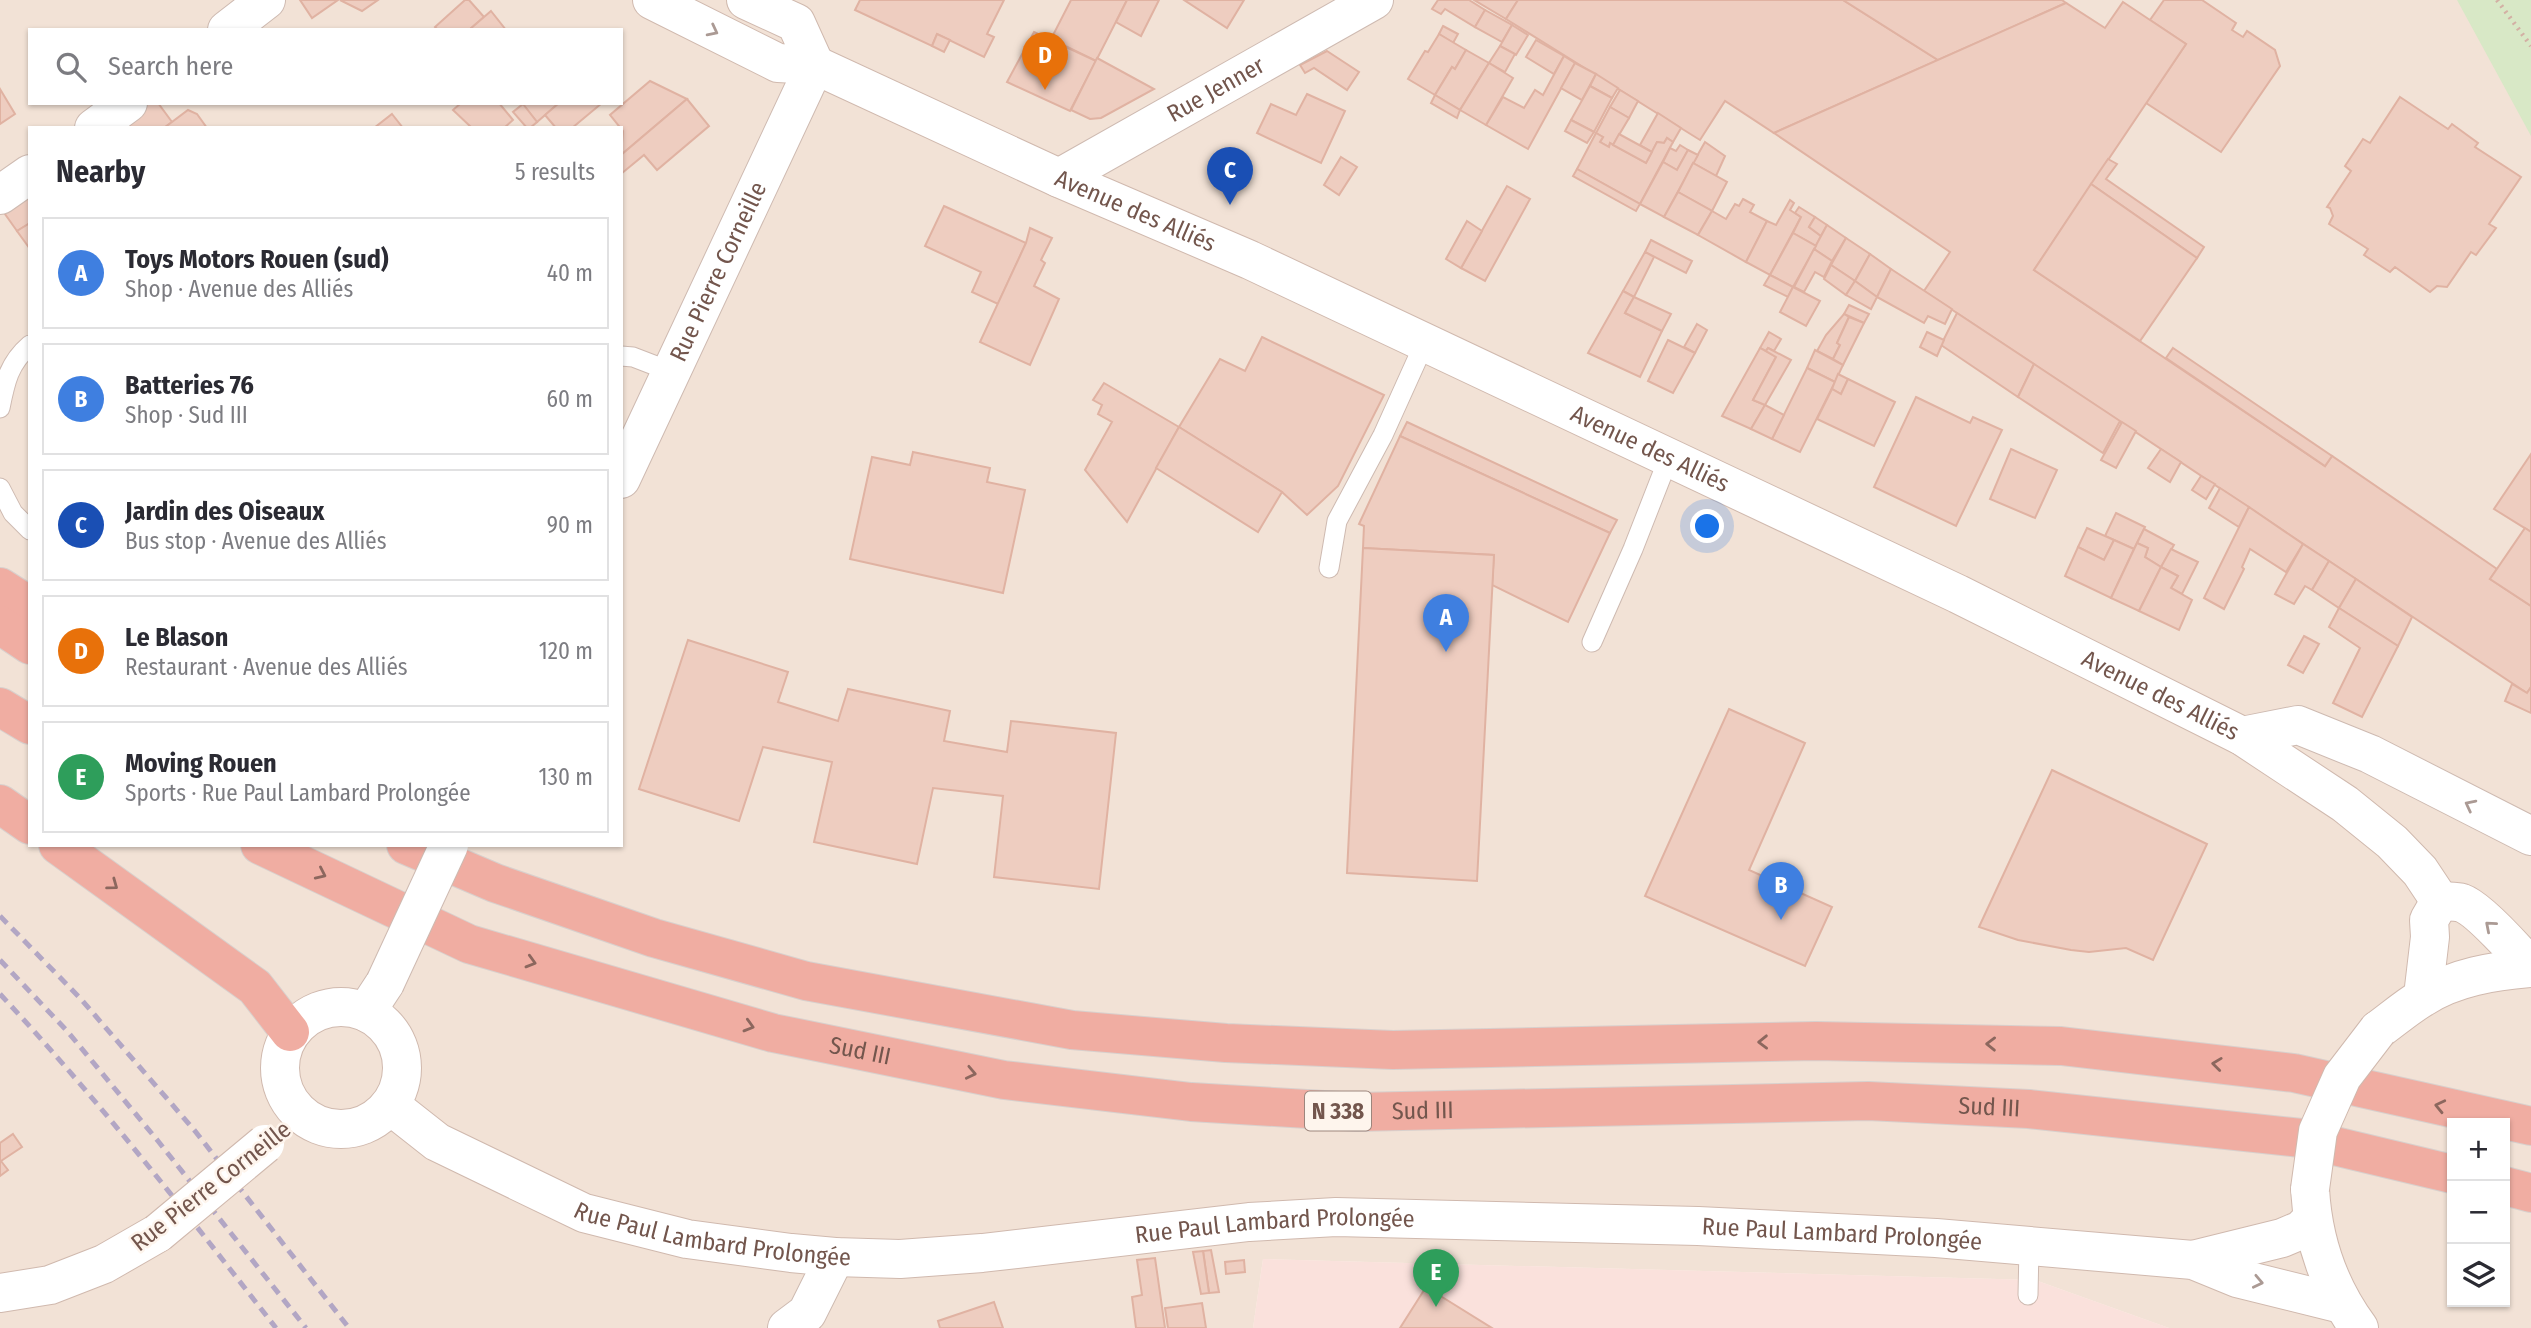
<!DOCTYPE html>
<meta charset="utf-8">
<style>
:root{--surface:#fff;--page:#f7f7f7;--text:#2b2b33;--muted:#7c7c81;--line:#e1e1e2;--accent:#db2777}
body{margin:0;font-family:"Fira Sans Condensed",sans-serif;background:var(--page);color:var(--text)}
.controls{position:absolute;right:21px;bottom:21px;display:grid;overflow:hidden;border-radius:0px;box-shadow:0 2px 5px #0004}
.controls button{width:63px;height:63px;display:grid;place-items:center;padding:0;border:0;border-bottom:2px solid var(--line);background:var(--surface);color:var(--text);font:35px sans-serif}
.you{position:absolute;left:1708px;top:527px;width:24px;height:24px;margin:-18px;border:5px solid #fff;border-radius:50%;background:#1a73e8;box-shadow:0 0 0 10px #1a73e833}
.badge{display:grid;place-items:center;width:46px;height:46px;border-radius:50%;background:var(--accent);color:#fff;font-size:23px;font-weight:700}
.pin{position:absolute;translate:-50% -58px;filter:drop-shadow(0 2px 4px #0008)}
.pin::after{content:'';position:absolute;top:37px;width:24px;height:21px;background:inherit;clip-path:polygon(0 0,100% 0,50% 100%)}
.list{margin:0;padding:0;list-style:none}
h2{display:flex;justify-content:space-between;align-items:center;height:91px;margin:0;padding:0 28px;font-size:30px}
h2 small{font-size:23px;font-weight:400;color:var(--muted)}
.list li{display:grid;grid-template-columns:46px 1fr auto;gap:21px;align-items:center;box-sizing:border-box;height:112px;margin:0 14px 14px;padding:0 14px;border:2px solid var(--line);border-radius:0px}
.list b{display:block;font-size:26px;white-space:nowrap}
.list p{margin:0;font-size:23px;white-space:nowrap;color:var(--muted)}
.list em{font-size:23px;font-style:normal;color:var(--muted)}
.icon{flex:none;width:38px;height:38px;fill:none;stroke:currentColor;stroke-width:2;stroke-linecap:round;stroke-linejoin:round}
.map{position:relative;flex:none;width:2531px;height:1328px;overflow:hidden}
.search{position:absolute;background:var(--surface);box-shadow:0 2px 5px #0004;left:28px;top:28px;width:595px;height:77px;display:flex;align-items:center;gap:18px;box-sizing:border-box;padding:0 24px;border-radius:0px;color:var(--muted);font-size:26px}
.panel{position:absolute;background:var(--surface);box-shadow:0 2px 5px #0004;left:28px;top:126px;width:595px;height:721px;border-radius:0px}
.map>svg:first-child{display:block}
.residential{fill:#f2e2d6;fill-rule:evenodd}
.commercial{fill:#fae1dc}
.green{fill:#d8e8c6}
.building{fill:#eecdc0;stroke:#e0b2a2;stroke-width:2}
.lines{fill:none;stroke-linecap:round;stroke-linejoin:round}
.lane-casing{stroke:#cebab1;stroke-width:21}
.street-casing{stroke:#cebab1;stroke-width:40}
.secondary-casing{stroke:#d0b9ae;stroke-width:40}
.highway-casing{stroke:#d8d0cd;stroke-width:40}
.path{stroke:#d3b0a4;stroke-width:4.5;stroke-dasharray:2 5;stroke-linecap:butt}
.lane{stroke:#fff;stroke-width:19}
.street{stroke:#fff;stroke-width:38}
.secondary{stroke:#fff;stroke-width:38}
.highway{stroke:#f0ada2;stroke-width:38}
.rail{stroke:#b2a6c4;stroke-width:5;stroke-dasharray:10 7;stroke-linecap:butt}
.street-bridge-casing{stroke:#cebab1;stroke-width:40;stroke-linecap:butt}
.secondary-bridge-casing{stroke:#d0b9ae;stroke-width:40;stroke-linecap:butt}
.street-bridge{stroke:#fff;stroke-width:38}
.secondary-bridge{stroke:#fff;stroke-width:38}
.oneway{stroke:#ab9a94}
.oneway2{stroke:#8c675e}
.labels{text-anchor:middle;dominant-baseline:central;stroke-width:5;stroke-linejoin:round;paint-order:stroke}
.shield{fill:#fef5ed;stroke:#9d867d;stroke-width:2}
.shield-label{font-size:23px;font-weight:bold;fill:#73564d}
.street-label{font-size:24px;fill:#73564d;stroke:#fef5ed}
</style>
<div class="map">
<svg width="2531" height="1328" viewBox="0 0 2531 1328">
<rect width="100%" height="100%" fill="#fbf1e7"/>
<path class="residential" d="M0 0H2531V1328H2169L2035 1280 1263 1259 1253 1328H0ZM30 30H621V103H30ZM30 128H621V845H30ZM2452 1123H2505V1302H2452Z"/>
<path class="commercial" d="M1263 1259 2035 1280 2169 1328H1253Z"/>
<path class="green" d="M2457 0H2531V136Z"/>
<g class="building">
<path d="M300 0H338L312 18Z"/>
<path d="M340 0H378L362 11Z"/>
<path d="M465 0H469L484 17 469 30H438L435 27Z"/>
<path d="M860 0H1004L987 34 994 37 984 57 937 34 932 46 855 10Z"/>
<path d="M1071 0H1127L1096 61 1051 39Z"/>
<path d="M1127 0H1159L1141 36 1116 22Z"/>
<path d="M1184 0H1244L1227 28Z"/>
<path d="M1438 0H1469L1485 10 1475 27 1445 9 1441 14 1432 9Z"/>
<path d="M1474 0H1518L1506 19Z"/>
<path d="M1518 0H1843L1938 60 1774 133 1725 101 1700 140 1506 19Z"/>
<path d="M1843 0H2062L2066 3 1938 60Z"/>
<path d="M2164 0H2202L2236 23 2232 30 2243 37 2247 31 2275 50 2280 66 2221 152 2146 103 2186 44 2150 20Z"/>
<path d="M2123 2 2186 44 2034 270 2325 466 2332 456 2497 569 2490 579 2531 606V687L2527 693 1924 291 1950 252 1774 133 2066 3 2105 28Z"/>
<path d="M1485 10 1512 25 1502 42 1475 27Z"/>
<path d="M491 11 506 30H469L484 17Z"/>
<path d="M1512 25 1528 35 1516 55 1500 46Z"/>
<path d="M1443 26 1458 34 1453 43 1439 34Z"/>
<path d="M1034 32 1096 61 1070 111 1007 82Z"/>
<path d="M937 34 950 40 944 52 932 46Z"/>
<path d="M1439 34 1466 50 1455 69 1452 67 1435 95 1408 79 1425 51 1428 52Z"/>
<path d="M1536 40 1564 56 1554 74 1526 57Z"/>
<path d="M1500 46 1515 54 1505 72 1489 63Z"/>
<path d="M1466 50 1489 63 1460 110 1435 95 1452 67 1455 69Z"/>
<path d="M1327 51 1359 72 1347 90 1314 68 1305 73 1300 65Z"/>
<path d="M1564 56 1575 63 1528 149 1486 125 1503 97 1524 108 1535 90 1543 95Z"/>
<path d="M1097 58 1154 89 1101 118 1090 119 1071 110Z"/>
<path d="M1489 63 1513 78 1486 125 1460 110Z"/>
<path d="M1575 63 1596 74 1582 100 1561 88Z"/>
<path d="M1596 74 1618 88 1612 98 1590 86Z"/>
<path d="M650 81 687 99 621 155 623 131 610 115Z"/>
<path d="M1590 86 1612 98 1594 132 1571 120Z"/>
<path d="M0 89 15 114 0 124Z"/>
<path d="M1620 90 1638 101 1629 118 1610 107Z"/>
<path d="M1307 94 1345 111 1321 163 1257 133 1271 104 1296 115Z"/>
<path d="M1435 95 1460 110 1457 118 1431 103Z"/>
<path d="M2400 97 2448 129 2452 124 2478 143 2475 147 2521 177 2489 224 2496 228 2476 255 2471 252 2447 287 2437 286 2430 292 2395 267 2390 272 2364 255 2368 249 2329 224 2333 216 2330 208 2327 207 2351 171 2345 166 2363 139 2370 143Z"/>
<path d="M687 99 709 126 657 170 644 155 621 174V155Z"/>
<path d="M144 103H158L172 122 164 128H111Z"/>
<path d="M461 103H499L513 120 504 128H472L453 110Z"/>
<path d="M522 103H559L537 122Z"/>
<path d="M559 103H602L572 128H556L545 115Z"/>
<path d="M523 104 537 122 530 128H527L513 112Z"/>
<path d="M1610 107 1629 118 1613 145 1610 143 1609 147 1600 142 1603 137 1596 133Z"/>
<path d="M188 110 197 114 207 128H164Z"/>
<path d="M1658 113 1681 128 1673 142 1667 138 1664 143 1657 142 1652 152 1640 145Z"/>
<path d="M392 114 403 128H374Z"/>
<path d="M1571 120 1594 132 1587 143 1565 131Z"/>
<path d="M1596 133 1603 137 1600 142 1609 147 1610 143 1646 163 1657 142 1664 143 1667 138 1673 142 1640 204 1577 169Z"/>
<path d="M1619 134 1652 152 1646 163 1613 145Z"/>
<path d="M1705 142 1725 156 1716 176 1693 163Z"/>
<path d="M1680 145 1688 150 1677 170 1663 162 1670 148 1676 151Z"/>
<path d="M1688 150 1698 155 1664 217 1640 204 1663 162 1677 170Z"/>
<path d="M1341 157 1357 167 1339 195 1324 185Z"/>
<path d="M2108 159 2117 164 2106 179 2204 247 2197 258 2091 184Z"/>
<path d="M1693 163 1727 182 1712 211 1678 192Z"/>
<path d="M1577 169 1640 204 1636 211 1573 176Z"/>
<path d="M2091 184 2197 258 2140 341 2034 270Z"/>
<path d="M1507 186 1530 199 1485 281 1461 268Z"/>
<path d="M1678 192 1712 211 1698 235 1664 217Z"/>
<path d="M30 193V223L17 231 0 207Z"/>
<path d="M1743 199 1754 205 1750 212 1767 221 1746 262 1698 235 1712 211 1726 219 1735 204 1739 206Z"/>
<path d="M1790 200 1794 203 1790 210 1801 217 1770 275 1746 262 1767 221 1776 225Z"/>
<path d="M944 206 1026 243 998 304 972 292 981 272 925 246Z"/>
<path d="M1799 207 1815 217 1809 227 1821 236 1816 246 1793 233 1801 217 1795 213Z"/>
<path d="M1815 217 1827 225 1821 236 1809 227Z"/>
<path d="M1467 221 1482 231 1461 268 1446 259Z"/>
<path d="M30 223V249L17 231Z"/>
<path d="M1827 225 1846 238 1832 261 1814 249Z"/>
<path d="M1030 228 1052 238 1041 260 1045 263 1034 286 1059 299 1030 365 980 342 1026 243Z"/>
<path d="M1793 233 1816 246 1793 287 1770 275Z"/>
<path d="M1846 238 1870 254 1855 281 1831 265Z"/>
<path d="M1651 240 1692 261 1686 273 1645 252Z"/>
<path d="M1814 249 1832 261 1824 277 1815 272 1804 292 1794 287Z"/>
<path d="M1645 252 1654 257 1634 297 1623 291Z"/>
<path d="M1870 254 1891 269 1877 297 1855 281Z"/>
<path d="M1831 265 1855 281 1846 295 1824 279Z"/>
<path d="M1891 269 1952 309 1945 324 1928 316 1924 323 1877 297Z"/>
<path d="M1770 275 1793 287 1788 297 1764 285Z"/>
<path d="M1855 281 1877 297 1871 309 1846 295Z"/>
<path d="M1793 287 1820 301 1806 326 1780 312Z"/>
<path d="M1623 291 1634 297 1625 313 1662 331 1640 377 1588 353Z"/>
<path d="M1634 297 1671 314 1662 331 1625 313Z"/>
<path d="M1849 305 1869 314 1864 323 1844 314Z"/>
<path d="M1957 313 2034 364 2018 397 1941 345Z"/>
<path d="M1844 314 1849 317 1837 343 1840 345 1833 359 1817 351 1826 335Z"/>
<path d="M1849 317 1864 323 1843 365 1833 359 1840 345 1837 343Z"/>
<path d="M1697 324 1707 330 1695 353 1684 347Z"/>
<path d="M1769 332 1781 339 1774 351 1768 348 1766 351 1760 348Z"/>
<path d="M1927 332 1944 340 1937 356 1920 347Z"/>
<path d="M1262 337 1384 395 1338 486 1307 515 1282 492 1179 427 1220 359 1245 371Z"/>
<path d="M1668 340 1695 353 1673 393 1648 381Z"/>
<path d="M1760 348 1776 357 1753 400 1765 405 1751 429 1722 416Z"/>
<path d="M1768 348 1791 360 1765 405 1753 400 1776 357 1766 351Z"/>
<path d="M2173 348 2332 456 2325 466 2166 358Z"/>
<path d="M1815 350 1843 365 1835 382 1807 368Z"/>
<path d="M2034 364 2120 421 2103 453 2018 397Z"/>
<path d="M1807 368 1835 382 1800 452 1772 439Z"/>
<path d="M1838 374 1848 379 1841 394 1832 389Z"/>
<path d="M1848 379 1895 402 1874 446 1817 419 1832 389 1841 394Z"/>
<path d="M1104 383 1179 427 1127 522 1085 470 1112 422 1098 414 1102 405 1093 400Z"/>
<path d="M1916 397 1970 423 1973 417 2002 430 1956 526 1874 487Z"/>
<path d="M1765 405 1784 415 1772 439 1751 429Z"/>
<path d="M1407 422 1617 520 1610 533 1400 436Z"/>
<path d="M2122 422 2136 431 2116 468 2101 460Z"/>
<path d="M1179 427 1282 492 1258 532 1156 468Z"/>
<path d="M1400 436 1610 533 1568 622 1492 585 1494 555 1363 548 1364 526 1359 524Z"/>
<path d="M2011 449 2057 470 2035 518 1990 499Z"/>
<path d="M2161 449 2181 462 2170 482 2148 468Z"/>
<path d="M913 452 990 468 987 482 1025 490 1003 593 850 559 872 457 910 465Z"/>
<path d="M2531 454V532L2494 509Z"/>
<path d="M2201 476 2215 484 2206 499 2192 490Z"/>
<path d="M2220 488 2249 507 2239 527 2209 508Z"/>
<path d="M2249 507 2303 544 2286 572 2250 549 2242 567 2244 569 2224 609 2204 598Z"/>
<path d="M2116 513 2145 527 2134 549 2105 536Z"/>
<path d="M2087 528 2114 540 2104 560 2078 547Z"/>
<path d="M2525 528 2531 532V606L2490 579Z"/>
<path d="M2144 529 2174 545 2161 567 2145 557 2148 548 2137 543Z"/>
<path d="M2114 540 2134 549 2111 598 2065 576 2078 547 2104 560Z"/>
<path d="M2137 543 2148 548 2145 557 2161 567 2139 611 2111 598Z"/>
<path d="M2303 544 2329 561 2312 590 2305 586 2294 604 2275 594Z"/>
<path d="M1363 548 1494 555 1477 881 1347 873Z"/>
<path d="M2171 549 2198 562 2182 594 2171 588 2178 576 2161 567Z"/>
<path d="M2329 561 2356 579 2339 608 2312 590Z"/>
<path d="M2161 567 2178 576 2171 588 2192 600 2179 630 2139 611Z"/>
<path d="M2356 579 2412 617 2398 646 2339 608Z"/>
<path d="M2339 608 2398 646 2362 717 2333 703 2360 648 2329 627Z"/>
<path d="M2304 636 2319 644 2303 673 2288 665Z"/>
<path d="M688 640 788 672 778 702 838 721 848 689 950 711 944 741 1007 752 1011 721 1116 733 1099 889 994 877 1003 796 933 788 917 864 814 842 832 762 763 747 739 821 639 789Z"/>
<path d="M2512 684 2527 693 2531 687V713L2505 701Z"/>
<path d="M1729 709 1805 743 1749 870 1832 907 1805 966 1645 896Z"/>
<path d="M2052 770 2207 844 2153 960 2126 948 2089 952 2071 950 2018 940 1979 927Z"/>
<path d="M13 1134 22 1147 1 1161 8 1170 0 1176V1143Z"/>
<path d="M1211 1250 1219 1292 1209 1293 1203 1251Z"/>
<path d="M1203 1251 1209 1293 1201 1294 1193 1252Z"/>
<path d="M1155 1258 1165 1328H1136L1132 1297 1142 1295 1137 1260Z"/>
<path d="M1244 1260 1245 1272 1226 1274 1225 1262Z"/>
<path d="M1426 1287 1492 1328H1400Z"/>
<path d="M994 1302 1003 1328H940L938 1321Z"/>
<path d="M1202 1303 1206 1328H1168L1165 1308Z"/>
</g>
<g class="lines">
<defs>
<g id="lane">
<path d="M621 356 633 357 672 372"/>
<path d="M0 408C5 382 9 363 30 345"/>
<path d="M0 488 13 513 30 530"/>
<path d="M1329 568 1337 521 1383 435 1425 342"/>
<path d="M1592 642 1633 549 1669 457"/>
<path d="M2028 1295 2029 1248"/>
</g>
<g id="street">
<path d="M227 30 266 0"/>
<path d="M94 128 128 103"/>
<path id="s1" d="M1059 178 1374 0"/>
<path d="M0 195 30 174"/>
<path id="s2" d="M621 479 815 65"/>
<path d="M2242 736 2298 725 2370 754 2531 836"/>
<path d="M366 1012 385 983"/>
<path d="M787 1328 807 1313 835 1257"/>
</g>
<g id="secondary">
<path id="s3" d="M652 0 778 63 815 65 1059 178 1250 260 1958 594 2242 736 2345 804 2392 842 2420 871 2440 901"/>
<path d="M746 0 796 23 815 65"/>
<path d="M2440 901C2447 902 2455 901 2462 903 2479 909 2518 953 2531 968"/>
<path d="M2423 996 2430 937 2429 920 2440 901"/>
<circle cx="341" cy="1068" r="61"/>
<path d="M2378 1030C2393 1019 2407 1007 2422 998 2454 977 2494 971 2531 968"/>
<path id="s4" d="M390 1105 437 1142 584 1213 687 1239 791 1253 835 1257 900 1259 982 1253 1249 1222 1336 1217 1698 1226 1936 1238 2193 1260 2237 1278 2342 1304"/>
<path d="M2310 1189C2313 1241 2328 1286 2359 1328"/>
<path d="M2193 1260 2282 1238 2301 1230 2312 1219"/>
<path d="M0 1293 50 1285 104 1264 158 1233"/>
</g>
<g id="highway">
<path d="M0 587 30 606"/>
<path d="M0 625 30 645"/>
<path d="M0 707 30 725"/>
<path d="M0 804 30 825"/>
<path d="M58 845 255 987 290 1032"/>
<path id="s5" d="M260 845 469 944 773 1033 1004 1080 1191 1102 1357 1112 1868 1101 2029 1109 2301 1138 2452 1174"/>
<path d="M406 845 495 883 654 938 806 981 1072 1030 1226 1043 1393 1050 1816 1041 2061 1046 2294 1073 2531 1126"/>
<path d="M2505 1186 2531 1193"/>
</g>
</defs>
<use href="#lane" class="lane-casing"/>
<use href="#street" class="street-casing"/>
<use href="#secondary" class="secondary-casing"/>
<use href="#highway" class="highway-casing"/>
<path class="path" d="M2497 0 2531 46"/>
<use href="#lane" class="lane"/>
<use href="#street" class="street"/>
<use href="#secondary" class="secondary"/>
<use href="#highway" class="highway"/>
<g class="rail">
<path d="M0 916 80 998 195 1131 349 1328"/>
<path d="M0 960 68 1032 158 1141 306 1328"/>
<path d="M0 994C99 1100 187 1214 276 1328"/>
</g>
<defs>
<path id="street-bridge" d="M385 983 449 845"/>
<g id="secondary-bridge">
<path d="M2310 1189 2318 1131 2342 1077 2378 1030"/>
<path d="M158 1233 265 1144"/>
</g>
</defs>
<use href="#street-bridge" class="street-bridge-casing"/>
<use href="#secondary-bridge" class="secondary-bridge-casing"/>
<use href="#street-bridge" class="street-bridge"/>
<use href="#secondary-bridge" class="secondary-bridge"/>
</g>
<defs><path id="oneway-chevron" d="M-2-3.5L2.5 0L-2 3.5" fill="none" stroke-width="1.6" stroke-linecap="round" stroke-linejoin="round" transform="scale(1.75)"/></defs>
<g class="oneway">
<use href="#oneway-chevron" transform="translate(713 31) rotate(27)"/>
<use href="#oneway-chevron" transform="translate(2470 805) rotate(-153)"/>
<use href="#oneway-chevron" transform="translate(2490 926) rotate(-139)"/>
<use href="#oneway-chevron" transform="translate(2258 1282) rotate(12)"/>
</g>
<g class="oneway2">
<use href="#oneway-chevron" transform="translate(321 874) rotate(25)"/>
<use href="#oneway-chevron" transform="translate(113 885) rotate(36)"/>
<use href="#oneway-chevron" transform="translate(531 962) rotate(16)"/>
<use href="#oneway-chevron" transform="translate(749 1026) rotate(16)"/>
<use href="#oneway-chevron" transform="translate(1763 1042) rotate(179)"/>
<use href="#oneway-chevron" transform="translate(1991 1044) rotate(-179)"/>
<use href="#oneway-chevron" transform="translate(2217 1064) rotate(-173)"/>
<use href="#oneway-chevron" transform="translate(971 1073) rotate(12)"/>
<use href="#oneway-chevron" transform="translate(2440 1106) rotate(-167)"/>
</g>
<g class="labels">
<rect class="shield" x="1305" y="1091.5" width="66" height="39" rx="5"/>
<g class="shield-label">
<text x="1338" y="1111">N 338</text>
</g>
<g class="street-label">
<text stroke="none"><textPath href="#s1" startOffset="180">Rue Jenner</textPath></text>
<text stroke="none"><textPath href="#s3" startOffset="530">Avenue des Alliés</textPath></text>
<text stroke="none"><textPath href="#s2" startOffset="229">Rue Pierre Corneille</textPath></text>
<text stroke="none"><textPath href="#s3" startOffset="1097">Avenue des Alliés</textPath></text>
<text stroke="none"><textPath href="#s3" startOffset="1664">Avenue des Alliés</textPath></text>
<text stroke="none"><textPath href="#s5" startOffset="637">Sud III</textPath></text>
<text stroke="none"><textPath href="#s5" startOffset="1771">Sud III</textPath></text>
<text stroke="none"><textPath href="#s5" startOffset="1204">Sud III</textPath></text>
<text transform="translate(211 1186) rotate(-38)">Rue Pierre Corneille</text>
<text stroke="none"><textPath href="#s4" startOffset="920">Rue Paul Lambard Prolongée</textPath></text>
<text stroke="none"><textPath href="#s4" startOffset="354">Rue Paul Lambard Prolongée</textPath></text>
<text stroke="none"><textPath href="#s4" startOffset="1488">Rue Paul Lambard Prolongée</textPath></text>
</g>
</g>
</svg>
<div class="controls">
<button>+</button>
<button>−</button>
<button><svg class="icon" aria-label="layers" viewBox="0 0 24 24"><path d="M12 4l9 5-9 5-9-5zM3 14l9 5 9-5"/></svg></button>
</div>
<div class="you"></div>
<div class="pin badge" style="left:1446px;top:652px;background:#3f7fe0">A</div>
<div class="pin badge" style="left:1781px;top:920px;background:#3f7fe0">B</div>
<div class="pin badge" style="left:1230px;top:205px;background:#1a4fb4">C</div>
<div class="pin badge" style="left:1045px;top:90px;background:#e8710a">D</div>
<div class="pin badge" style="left:1436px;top:1307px;background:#2e9e5b">E</div>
<div class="search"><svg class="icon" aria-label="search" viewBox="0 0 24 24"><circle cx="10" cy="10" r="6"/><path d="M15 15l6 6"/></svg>Search here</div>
<section class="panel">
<h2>Nearby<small>5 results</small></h2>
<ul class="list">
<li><span class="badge" style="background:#3f7fe0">A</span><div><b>Toys Motors Rouen (sud)</b><p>Shop · Avenue des Alliés</p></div><em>40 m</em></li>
<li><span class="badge" style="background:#3f7fe0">B</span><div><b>Batteries 76</b><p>Shop · Sud III</p></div><em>60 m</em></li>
<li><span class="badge" style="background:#1a4fb4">C</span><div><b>Jardin des Oiseaux</b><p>Bus stop · Avenue des Alliés</p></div><em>90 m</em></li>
<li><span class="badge" style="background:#e8710a">D</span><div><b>Le Blason</b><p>Restaurant · Avenue des Alliés</p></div><em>120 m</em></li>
<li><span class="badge" style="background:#2e9e5b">E</span><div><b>Moving Rouen</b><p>Sports · Rue Paul Lambard Prolongée</p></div><em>130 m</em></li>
</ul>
</section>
</div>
